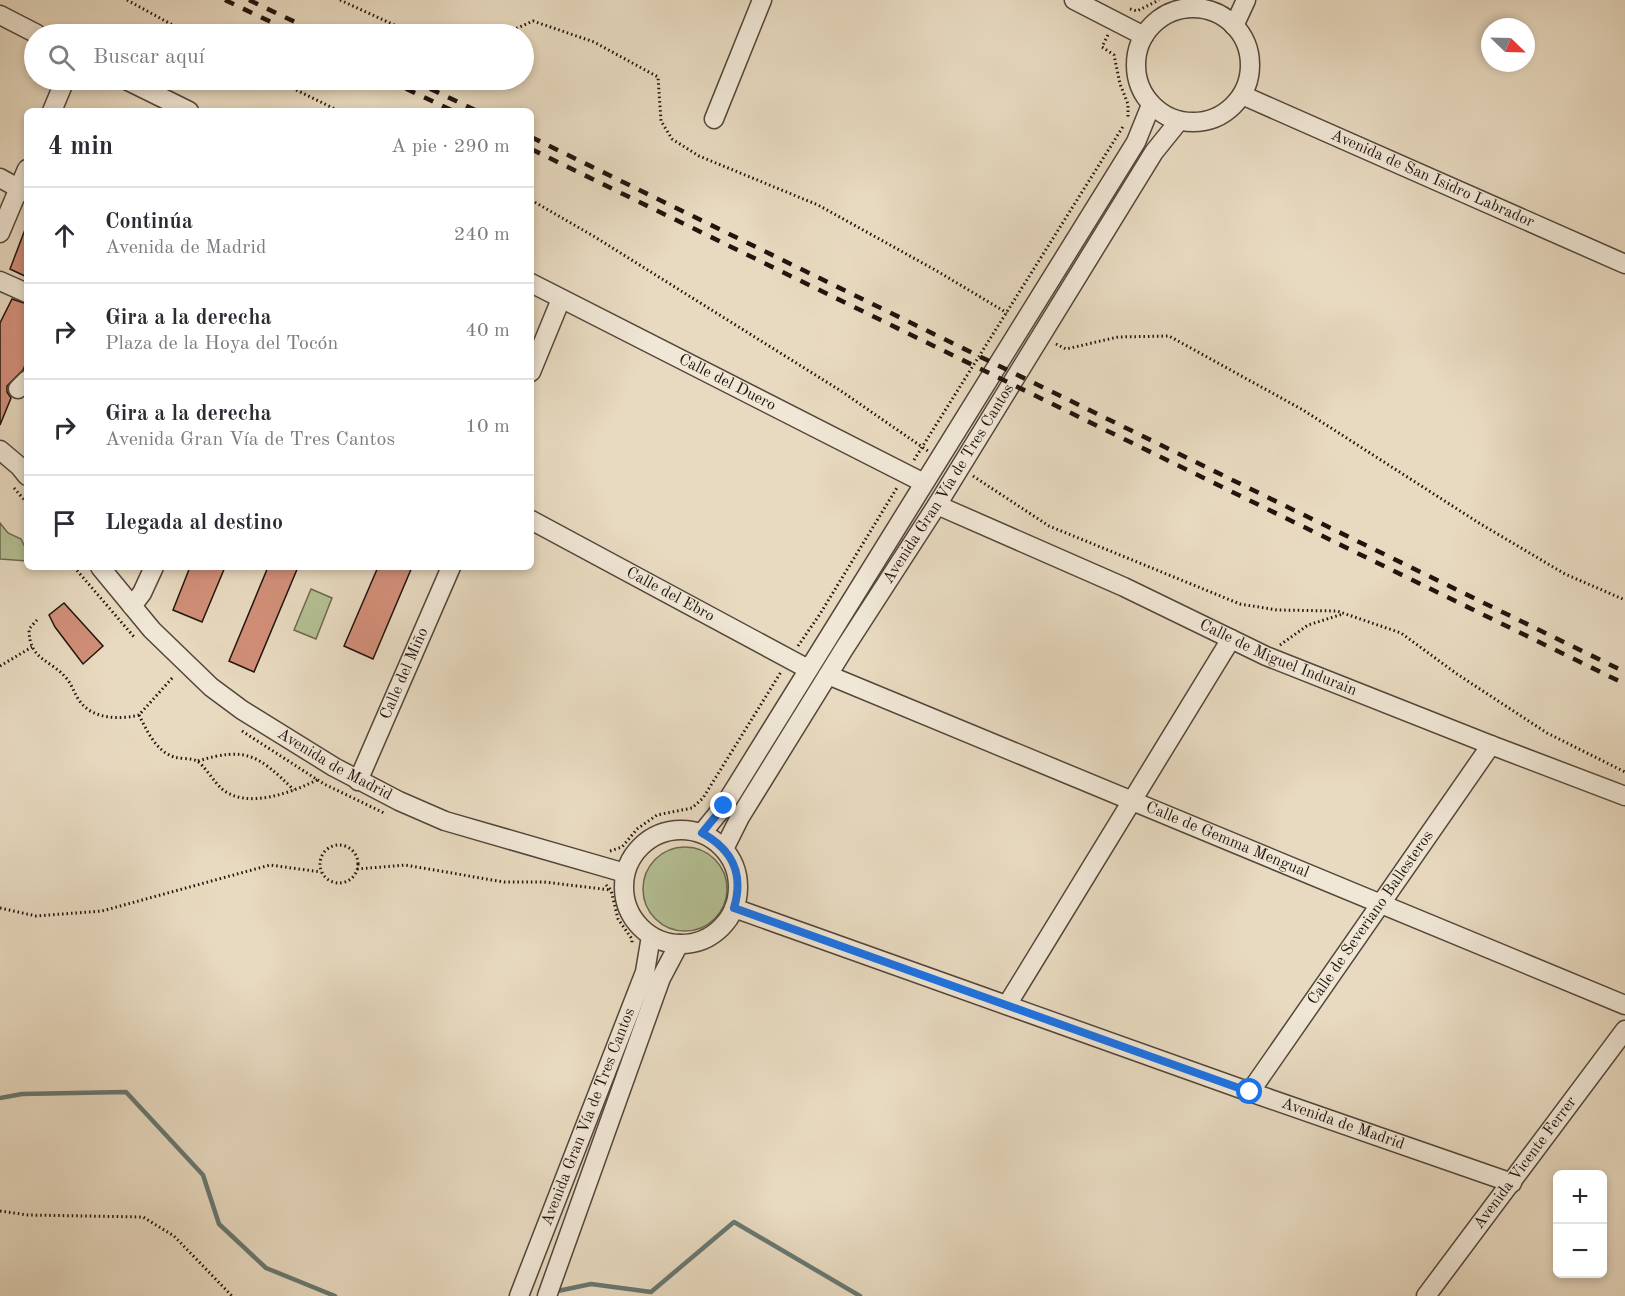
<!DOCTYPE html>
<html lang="es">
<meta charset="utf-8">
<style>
:root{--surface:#fff;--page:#f7f7f7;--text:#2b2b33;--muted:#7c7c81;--line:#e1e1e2}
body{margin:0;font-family:"Old Standard TT",serif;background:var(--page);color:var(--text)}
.controls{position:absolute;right:18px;bottom:18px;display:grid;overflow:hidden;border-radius:9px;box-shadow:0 3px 9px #0003}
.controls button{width:54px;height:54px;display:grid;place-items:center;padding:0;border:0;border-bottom:2px solid var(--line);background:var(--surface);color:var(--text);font:30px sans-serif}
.compass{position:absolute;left:1481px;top:18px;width:54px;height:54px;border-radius:50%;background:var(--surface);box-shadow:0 3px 9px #0003;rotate:113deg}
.stop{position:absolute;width:18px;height:18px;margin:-14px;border:4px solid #1a73e8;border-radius:50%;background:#fff}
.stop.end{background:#1a73e8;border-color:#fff;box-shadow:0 2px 6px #0008}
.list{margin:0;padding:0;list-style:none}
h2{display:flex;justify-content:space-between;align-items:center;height:78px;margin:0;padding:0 24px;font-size:26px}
h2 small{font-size:20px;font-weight:400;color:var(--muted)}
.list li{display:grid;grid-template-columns:39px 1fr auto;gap:18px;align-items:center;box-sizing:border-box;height:96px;padding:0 24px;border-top:2px solid var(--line)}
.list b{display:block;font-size:22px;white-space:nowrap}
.list p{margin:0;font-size:20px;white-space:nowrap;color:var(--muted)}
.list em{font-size:20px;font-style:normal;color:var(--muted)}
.icon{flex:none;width:33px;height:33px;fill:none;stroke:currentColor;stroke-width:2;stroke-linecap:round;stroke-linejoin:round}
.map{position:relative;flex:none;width:1625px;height:1296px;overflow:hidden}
.search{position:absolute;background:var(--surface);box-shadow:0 3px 9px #0003;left:24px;top:24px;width:510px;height:66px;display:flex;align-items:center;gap:15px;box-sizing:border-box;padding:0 21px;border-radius:33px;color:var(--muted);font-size:22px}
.panel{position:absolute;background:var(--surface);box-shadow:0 3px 9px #0003;left:24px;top:108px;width:510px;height:462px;border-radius:9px}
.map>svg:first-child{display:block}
.green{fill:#b4c094;stroke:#6a6a50;stroke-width:1.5}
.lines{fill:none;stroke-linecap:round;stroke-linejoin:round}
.stream{stroke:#687871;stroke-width:4.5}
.building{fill:#d28f79;stroke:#21140d;stroke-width:1.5}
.minor-casing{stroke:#53463a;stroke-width:21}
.path{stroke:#21140d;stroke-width:3;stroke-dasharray:1.5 3;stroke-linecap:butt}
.minor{stroke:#f0e7d6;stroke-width:18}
.rail{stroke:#21140d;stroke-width:4.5;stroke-dasharray:10 10;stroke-linecap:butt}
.route{stroke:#1a73e8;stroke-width:8}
.labels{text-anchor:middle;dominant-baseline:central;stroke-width:4.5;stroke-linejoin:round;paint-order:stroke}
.street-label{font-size:16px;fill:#21140d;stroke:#f0e7d6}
</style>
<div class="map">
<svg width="1625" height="1296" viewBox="0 0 1625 1296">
<rect width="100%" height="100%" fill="#e8dac0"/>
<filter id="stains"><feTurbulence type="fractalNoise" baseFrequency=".00333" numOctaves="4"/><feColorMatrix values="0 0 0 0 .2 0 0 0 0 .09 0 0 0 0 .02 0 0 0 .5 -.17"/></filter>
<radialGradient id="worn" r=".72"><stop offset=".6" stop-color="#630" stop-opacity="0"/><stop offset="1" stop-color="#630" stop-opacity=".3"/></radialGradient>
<g class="green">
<path d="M0 523 8 533 21 539 27 551V561L0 559Z"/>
<path d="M311 589 332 598 316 639 294 630Z"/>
<circle cx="685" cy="889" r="42"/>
</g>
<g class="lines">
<g class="stream">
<path d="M0 1098 22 1094 126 1092 203 1175 219 1224 266 1268 335 1296"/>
<path d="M553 1292 591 1284 651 1292 734 1222 860 1296"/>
</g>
</g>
<g class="building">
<path d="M26 227H27V277L10 269Z"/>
<path d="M12 299 27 304V360L23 370 7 386V392L11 398 0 425V323Z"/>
<path d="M190 567H225L202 622 173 610Z"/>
<path d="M268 567H298L254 672 229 661Z"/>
<path d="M378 567H412L373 659 344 646Z"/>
<path d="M64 603 103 646 83 664 55 627 49 615Z"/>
</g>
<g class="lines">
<defs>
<g id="minor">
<path d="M1074 0 1144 36"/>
<circle cx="1193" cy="65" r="57"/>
<path d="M0 15 37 34"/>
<path d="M1234 26 1246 0"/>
<path d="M126 80 189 111"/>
<path id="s1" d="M1242 95 1625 264"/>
<path d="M52 111 65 80"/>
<path d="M714 119 762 0"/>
<path d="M0 178 27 193"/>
<path d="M0 233 27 169"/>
<path d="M0 281 27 293"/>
<path id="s2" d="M531 283 924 483"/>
<path d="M531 372 561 299"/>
<path d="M18 389 27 380"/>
<path d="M0 450 19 466 27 476"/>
<path id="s3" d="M937 505 1124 587 1266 656 1491 745 1625 796"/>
<path id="s4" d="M531 520 808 669"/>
<path id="s5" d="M100 567 152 630 211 687 242 710 334 767 399 801 445 821 625 873"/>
<path d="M132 606 142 593 154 567"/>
<path id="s6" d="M828 675 1625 1005"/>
<path id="s7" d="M358 781 451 567"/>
<circle cx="681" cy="887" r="57"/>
<path d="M702 833 724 806 1136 142 1151 105"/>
<path id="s8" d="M724 849 740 817 844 649 937 505 1154 152 1179 121"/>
<path id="s9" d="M734 908 1250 1092 1512 1183"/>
<path d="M1007 1005 1231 639"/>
<path id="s10" d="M1250 1092 1491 745"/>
<path id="s11" d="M519 1296 645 972 651 936"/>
<path d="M547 1296 661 978 679 944"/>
<path id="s12" d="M1426 1296 1625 1030"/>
</g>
</defs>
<use href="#minor" class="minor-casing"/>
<g class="path">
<path d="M127 0 189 34"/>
<path d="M340 0 414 34"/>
<path d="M1130 9 1137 11 1159 0"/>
<path d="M504 34 533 21 594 42 658 77 661 121 672 139 699 156 818 205 937 271 1007 313"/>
<path d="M1108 35 1102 47 1114 55 1120 84 1128 104V117"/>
<path d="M276 80 339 111"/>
<path d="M531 200 595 237 841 391 928 451"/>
<path d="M1056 344 1066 349 1118 337 1169 336 1303 410 1479 523 1565 574 1625 600"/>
<path d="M914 460 1124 125"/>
<path d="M973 476 1049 526 1240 604 1277 610 1337 611 1401 633 1457 674 1547 733 1625 772"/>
<path d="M14 488 27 503"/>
<path d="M74 567 135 638"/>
<path d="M37 620 29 629C29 661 51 659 67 679 72 685 74 693 79 700 91 719 119 720 139 715L174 676"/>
<path d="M1280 645 1308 625 1343 614"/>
<path d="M798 646 820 614 898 486"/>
<path d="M0 666 32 647"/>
<path d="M139 715C147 731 156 751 174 757 181 759 191 758 197 761 204 765 214 782 222 789 247 810 293 792 319 779"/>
<path d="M242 731 324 784 384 813"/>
<path d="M198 761C247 746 259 756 294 790"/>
<circle cx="339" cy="864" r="19"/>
<path d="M610 851 622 847 637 829 657 815 692 808 703 798 781 672"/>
<path d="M357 869 405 865 504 882H544L611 890"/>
<path d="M606 885 611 890 618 919 632 939V943"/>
<path d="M0 908 36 916 102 911 270 865 321 872"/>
<path d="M0 1211 28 1215 143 1217 174 1236 232 1296"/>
</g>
<use href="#minor" class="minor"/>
<g class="rail">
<path d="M225 0 296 34"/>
<path d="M249 0 320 34"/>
<path d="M388 80 453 111"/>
<path d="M412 80 477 111"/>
<path d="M531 137 1625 672"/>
<path d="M531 149 1625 684"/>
</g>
</g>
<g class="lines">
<path class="route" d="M724 806 702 833C733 850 744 874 734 908L1250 1092"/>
</g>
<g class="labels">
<g class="street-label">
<text stroke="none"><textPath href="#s1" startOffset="208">Avenida de San Isidro Labrador</textPath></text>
<text stroke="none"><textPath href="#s2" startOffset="220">Calle del Duero</textPath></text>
<text stroke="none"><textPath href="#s8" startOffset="429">Avenida Gran Vía de Tres Cantos</textPath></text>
<text stroke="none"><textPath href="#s4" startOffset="158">Calle del Ebro</textPath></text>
<text stroke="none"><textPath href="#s3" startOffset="374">Calle de Miguel Indurain</textPath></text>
<text stroke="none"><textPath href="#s7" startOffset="117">Calle del Miño</textPath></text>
<text stroke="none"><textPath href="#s5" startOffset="310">Avenida de Madrid</textPath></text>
<text stroke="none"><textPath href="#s6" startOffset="432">Calle de Gemma Mengual</textPath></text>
<text stroke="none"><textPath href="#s10" startOffset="212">Calle de Severiano Ballesteros</textPath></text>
<text stroke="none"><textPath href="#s11" startOffset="192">Avenida Gran Vía de Tres Cantos</textPath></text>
<text stroke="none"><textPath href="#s9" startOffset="646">Avenida de Madrid</textPath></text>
<text stroke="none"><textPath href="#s12" startOffset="166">Avenida Vicente Ferrer</textPath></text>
</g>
</g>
<rect width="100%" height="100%" filter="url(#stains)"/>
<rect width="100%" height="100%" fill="url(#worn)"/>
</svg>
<div class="controls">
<button>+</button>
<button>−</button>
</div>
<svg class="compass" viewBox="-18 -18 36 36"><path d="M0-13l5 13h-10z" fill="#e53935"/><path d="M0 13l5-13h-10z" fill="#7c7c81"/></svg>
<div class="stop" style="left:1250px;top:1092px"></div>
<div class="stop end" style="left:724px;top:806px"></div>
<div class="search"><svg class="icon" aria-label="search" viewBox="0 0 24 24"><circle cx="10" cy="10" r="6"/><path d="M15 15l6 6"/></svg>Buscar aquí</div>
<section class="panel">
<h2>4 min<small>A pie · 290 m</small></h2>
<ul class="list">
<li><svg class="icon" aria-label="ahead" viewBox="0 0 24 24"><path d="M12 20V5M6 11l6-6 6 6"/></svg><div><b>Continúa</b><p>Avenida de Madrid</p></div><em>240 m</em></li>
<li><svg class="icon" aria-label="right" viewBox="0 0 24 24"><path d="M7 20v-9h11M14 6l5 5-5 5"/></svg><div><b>Gira a la derecha</b><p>Plaza de la Hoya del Tocón</p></div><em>40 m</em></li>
<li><svg class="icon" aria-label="right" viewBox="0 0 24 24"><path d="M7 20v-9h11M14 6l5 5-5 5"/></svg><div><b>Gira a la derecha</b><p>Avenida Gran Vía de Tres Cantos</p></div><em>10 m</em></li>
<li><svg class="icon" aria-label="arrive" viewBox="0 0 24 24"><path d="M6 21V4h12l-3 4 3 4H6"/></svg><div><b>Llegada al destino</b></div></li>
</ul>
</section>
</div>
